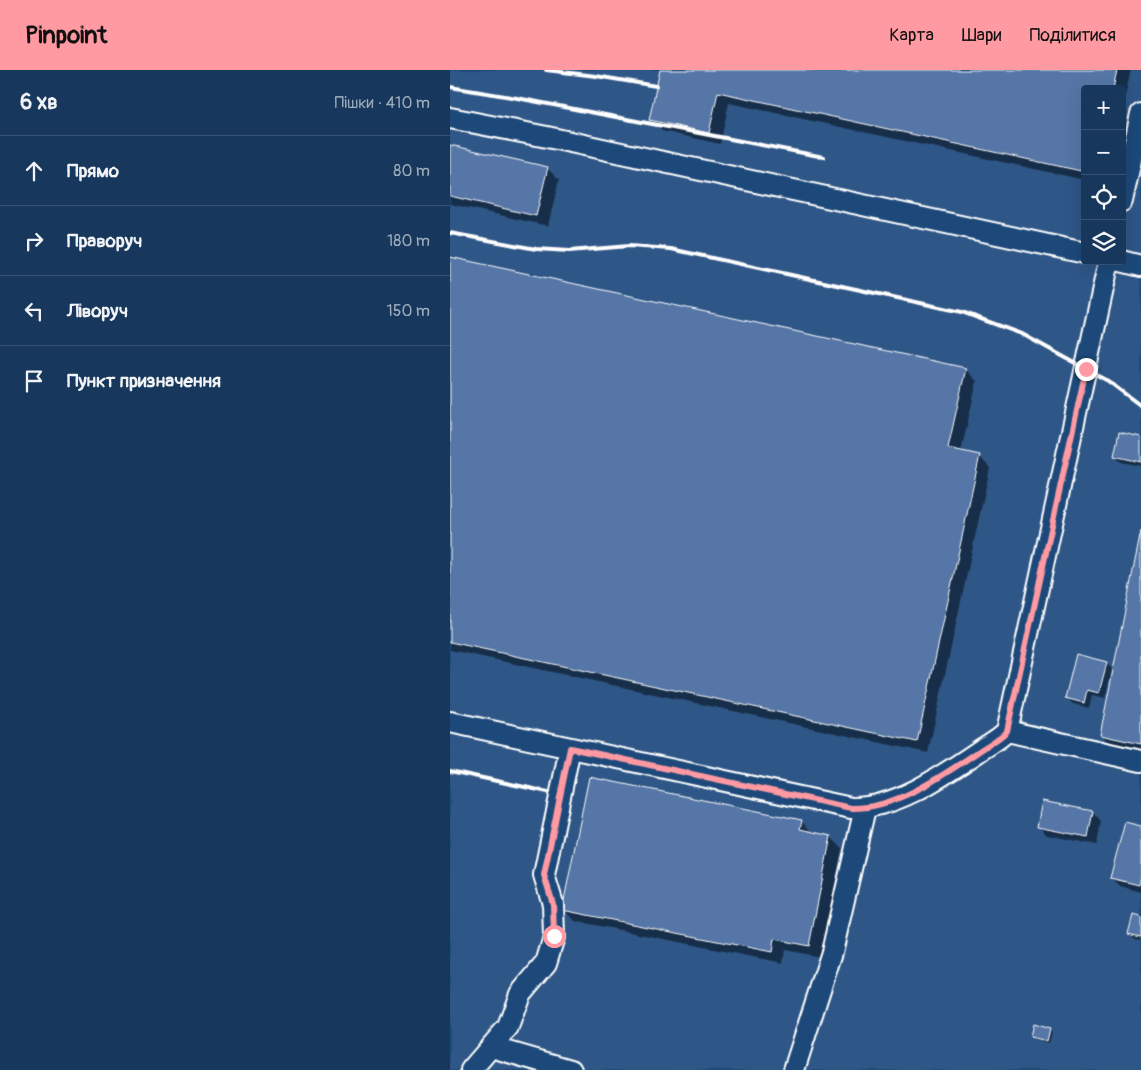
<!DOCTYPE html>
<html lang="uk">
<meta charset="utf-8">
<style>
:root{--surface:#17385c;--page:#203f62;--text:#f1f3f6;--muted:#9eacbb;--line:#365272;--accent:#ff9aa2}
body{margin:0;font-family:Pangolin,sans-serif;background:var(--page);color:var(--text)}
.controls{position:absolute;right:15px;top:15px;display:grid;overflow:hidden;border-radius:5px;box-shadow:0 5px 20px #0002}
.controls button{width:45px;height:45px;display:grid;place-items:center;padding:0;border:0;border-bottom:1px solid var(--line);background:var(--surface);color:var(--text);font:25px sans-serif}
.stop{position:absolute;width:15px;height:15px;margin:-11px;border:4px solid #ff9aa2;border-radius:50%;background:#fff}
.stop.end{background:#ff9aa2;border-color:#fff;box-shadow:0 1px 5px #0008}
.list{margin:0;padding:0;list-style:none}
h2{display:flex;justify-content:space-between;align-items:center;height:65px;margin:0;padding:0 20px;font-size:21px}
h2 small{font-size:16px;font-weight:400;color:var(--muted)}
.list li{display:grid;grid-template-columns:32px 1fr auto;gap:15px;align-items:center;box-sizing:border-box;height:70px;padding:0 20px;border-top:1px solid var(--line)}
.list b{display:block;font-size:19px;white-space:nowrap}
.list em{font-size:16px;font-style:normal;color:var(--muted)}
.icon{flex:none;width:28px;height:28px;fill:none;stroke:currentColor;stroke-width:2;stroke-linecap:round;stroke-linejoin:round}
.map{position:relative;flex:none;width:691px;height:1000px;overflow:hidden}
header{display:flex;align-items:center;gap:30px;box-sizing:border-box;height:70px;padding:0 25px;background:var(--accent);color:#111}
header strong{font-size:24px}
nav{display:flex;gap:28px;margin-inline-start:auto;font-size:18px}
main{display:flex}
aside{flex:1;background:var(--surface)}
.map>svg:first-child{display:block}
.built{fill:#2f5787;fill-rule:evenodd}
.shadow{fill:#0007}
.building{fill:#5576a6;stroke:#fff}
.lines{fill:none;stroke-linecap:round;stroke-linejoin:round}
.minor-casing{stroke:#fff;stroke-width:24}
.minor{stroke:#1f4a7a;stroke-width:20}
.rail{stroke:#fff;stroke-width:4}
.route{stroke:#ff9aa2;stroke-width:6}
</style>
<header>
<strong>Pinpoint</strong>
<nav><a>Карта</a><a>Шари</a><a>Поділитися</a></nav>
</header>
<main>
<aside>
<h2>6 хв<small>Пішки · 410 m</small></h2>
<ul class="list">
<li><svg class="icon" aria-label="ahead" viewBox="0 0 24 24"><path d="M12 20V5M6 11l6-6 6 6"/></svg><div><b>Прямо</b></div><em>80 m</em></li>
<li><svg class="icon" aria-label="right" viewBox="0 0 24 24"><path d="M7 20v-9h11M14 6l5 5-5 5"/></svg><div><b>Праворуч</b></div><em>180 m</em></li>
<li><svg class="icon" aria-label="left" viewBox="0 0 24 24"><path d="M17 20v-9H6M10 6l-5 5 5 5"/></svg><div><b>Ліворуч</b></div><em>150 m</em></li>
<li><svg class="icon" aria-label="arrive" viewBox="0 0 24 24"><path d="M6 21V4h12l-3 4 3 4H6"/></svg><div><b>Пункт призначення</b></div></li>
</ul>
</aside>
<div class="map">
<svg width="691" height="1000" viewBox="0 0 691 1000">
<rect width="100%" height="100%" fill="#1f4a7a"/>
<filter id="ink" filterUnits="userSpaceOnUse"><feTurbulence type="fractalNoise" baseFrequency=".02" numOctaves="2"/><feDisplacementMap in="SourceGraphic" scale="10" xChannelSelector="R" yChannelSelector="G"/><feConvolveMatrix kernelMatrix="1 2 1 2 8 2 1 2 1" color-interpolation-filters="sRGB"/></filter>
<g filter="url(#ink)">
<path class="built" d="M0 0H691V1000H0ZM635 19H672V191H635Z"/>
<g class="shadow">
<path d="M211 0H681L672 40V19H635V110L279 33 270 74 212 61 200 50Z"/>
<path d="M0 76 97 98 109 110 98 156 0 134Z"/>
<path d="M0 188 515 299 527 311 511 382 529 386 540 398 478 683 0 580Z"/>
<path d="M691 368V396L671 392 665 386Z"/>
<path d="M691 467V682L663 677 651 665Z"/>
<path d="M656 593 662 599 655 628 642 625 639 638 623 634 617 628Z"/>
<path d="M643 742 651 751 647 775 597 765 588 756Z"/>
<path d="M351 751 363 763 381 767 392 778 370 887 335 880 333 893 125 851 113 839Z"/>
<path d="M691 757V822L670 816 661 807Z"/>
<path d="M691 848V870L685 869 679 863Z"/>
<path d="M600 960 602 963 599 973 584 969 581 966Z"/>
</g>
<g class="building">
<path d="M210 0H667L663 19H635V82L631 101 268 22 259 63 199 50Z"/>
<path d="M0 75 98 97 86 146 0 126Z"/>
<path d="M0 187 516 298 498 378 530 385 467 672 0 572Z"/>
<path d="M669 362 691 367V392L664 386Z"/>
<path d="M691 461V674L650 665Z"/>
<path d="M626 584 657 592 649 623 637 620 634 633 615 628Z"/>
<path d="M139 707 352 750 350 759 381 766 359 876 324 869 322 882 112 840Z"/>
<path d="M592 731 643 741 638 767 587 757Z"/>
<path d="M675 752 691 756V806L689 815 660 808Z"/>
<path d="M683 845 691 847V867L678 864Z"/>
<path d="M583 954 600 959 597 971 580 967Z"/>
</g>
<g class="lines">
<defs>
<g id="minor">
<path d="M0 48 97 67 635 183"/>
<path d="M672 131 691 44"/>
<path d="M671 191 691 196"/>
<path d="M0 652 401 738C447 739 495 704 532 679 541 673 549 669 557 661L659 191"/>
<path d="M557 661 691 691"/>
<path d="M41 977 121 1000"/>
<path d="M21 1000 58 957 70 924 96 893 104 867 103 834 94 805 120 678"/>
<path d="M344 1000 382 882 415 738"/>
</g>
</defs>
<use href="#minor" class="minor-casing"/>
<use href="#minor" class="minor"/>
<g class="rail">
<path d="M96 0 146 6 206 16"/>
<path d="M0 17 67 28 374 87"/>
<path d="M0 163 86 179 119 181 179 176 221 179 512 242 572 264 658 311 691 336"/>
<path d="M0 701 98 722"/>
</g>
</g>
</g>
<g class="lines" filter="url(#ink)">
<path class="route" d="M104 866 103 834 94 805 120 678 401 738C447 739 495 704 532 679 541 673 549 669 557 661L636 299"/>
</g>
</svg>
<div class="controls">
<button>+</button>
<button>−</button>
<button><svg class="icon" aria-label="locate" viewBox="0 0 24 24"><circle cx="12" cy="12" r="6"/><path d="M12 2v4M12 18v4M2 12h4M18 12h4"/></svg></button>
<button><svg class="icon" aria-label="layers" viewBox="0 0 24 24"><path d="M12 4l9 5-9 5-9-5zM3 14l9 5 9-5"/></svg></button>
</div>
<div class="stop" style="left:104px;top:866px"></div>
<div class="stop end" style="left:636px;top:299px"></div>
</div>
</main>
